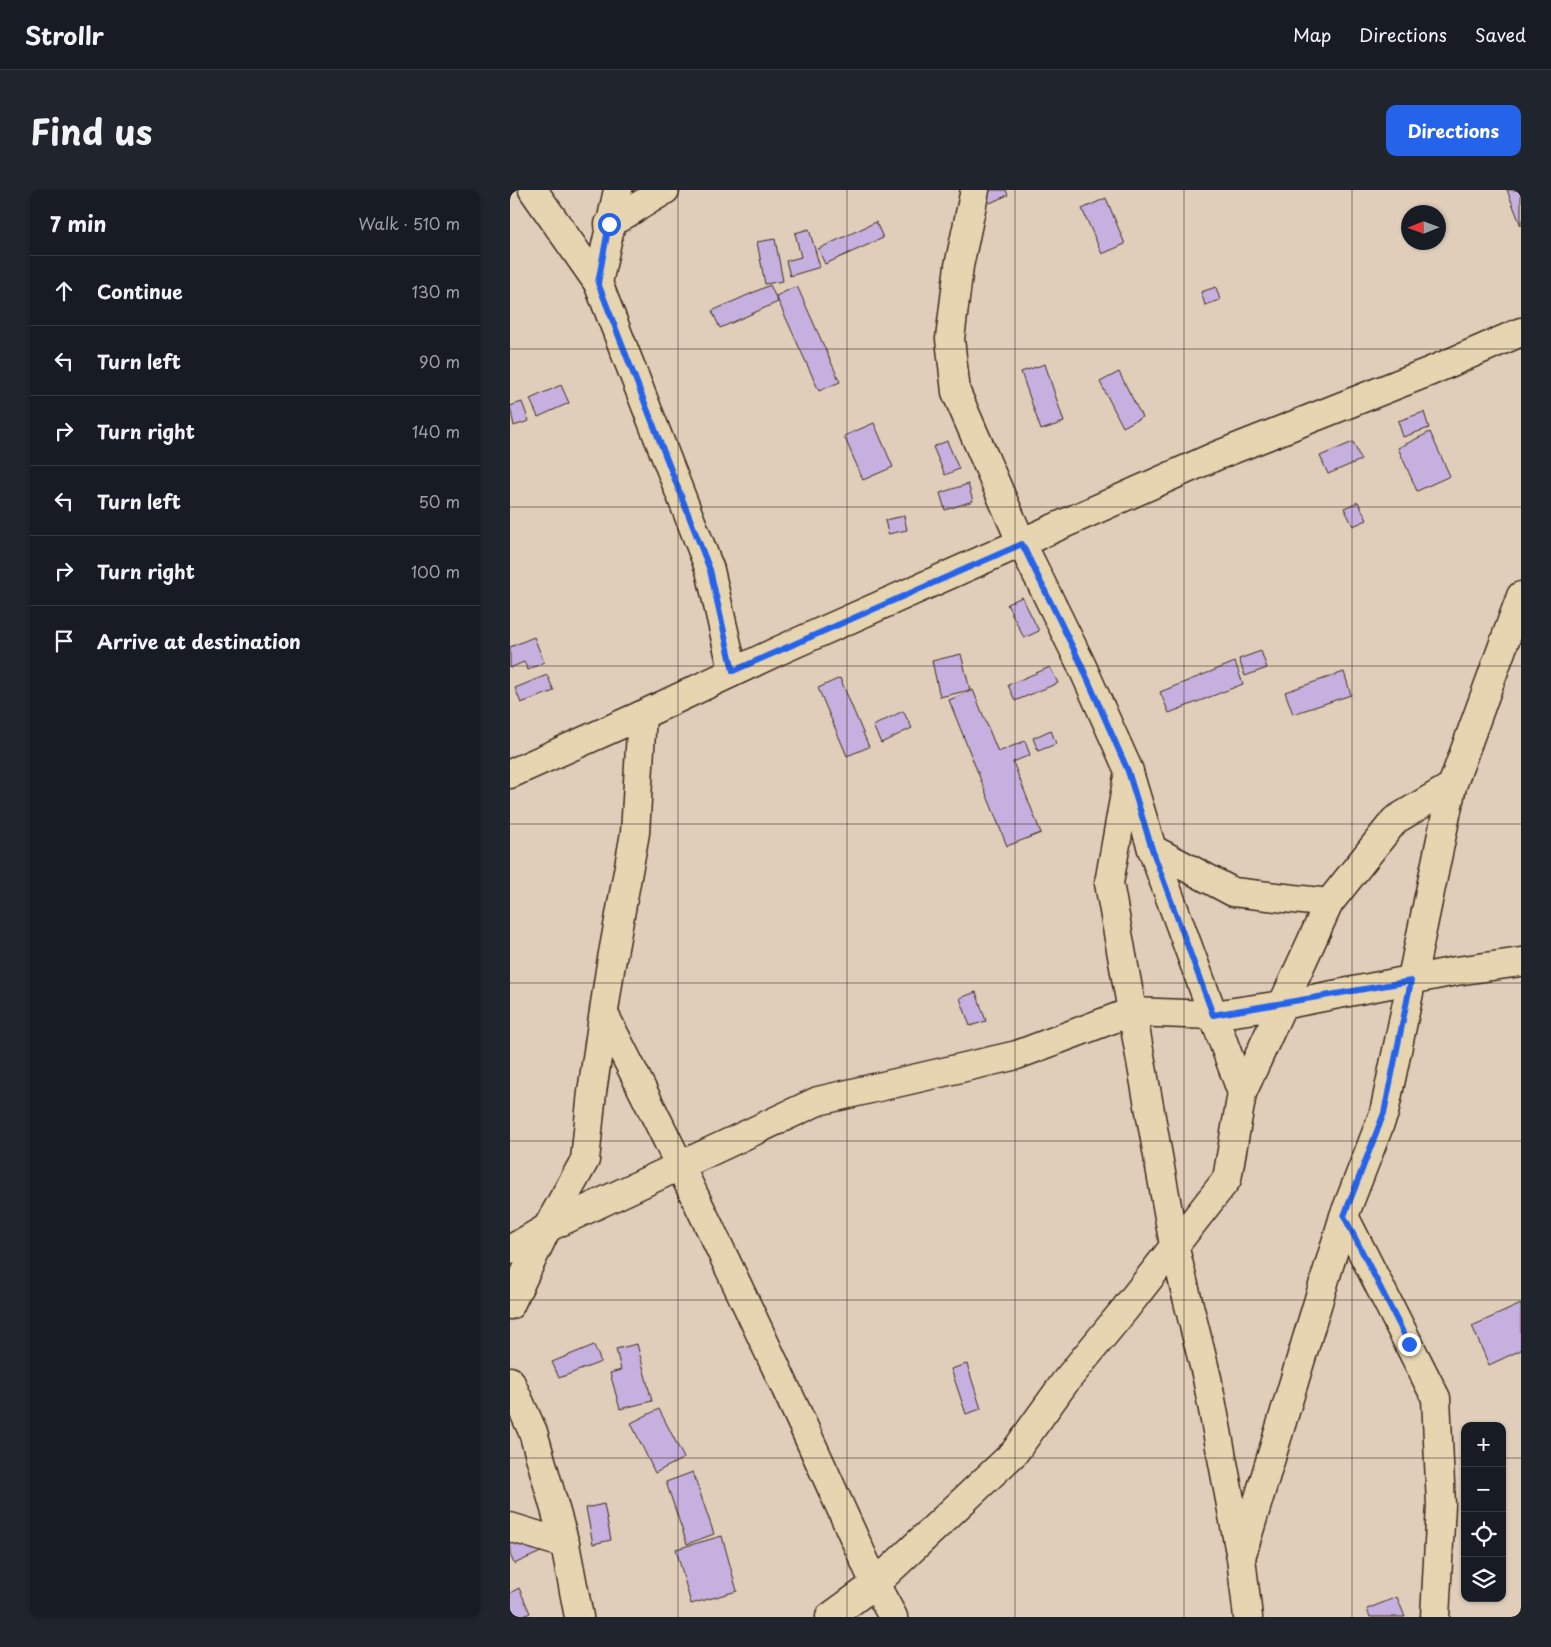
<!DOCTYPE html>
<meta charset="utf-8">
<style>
:root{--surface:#171b24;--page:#20242c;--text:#f1f3f6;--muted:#9ea1a6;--line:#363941;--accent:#2563eb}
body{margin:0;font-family:"Playpen Sans",sans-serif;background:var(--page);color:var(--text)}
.controls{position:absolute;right:15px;bottom:15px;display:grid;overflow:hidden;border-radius:10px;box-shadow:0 1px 4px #0004}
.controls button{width:45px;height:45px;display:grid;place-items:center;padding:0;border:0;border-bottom:1px solid var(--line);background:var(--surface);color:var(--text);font:25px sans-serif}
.compass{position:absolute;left:891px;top:15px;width:45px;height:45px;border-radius:50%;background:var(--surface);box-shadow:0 1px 4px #0004;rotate:269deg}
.stop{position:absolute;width:15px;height:15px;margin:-11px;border:4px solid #2563eb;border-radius:50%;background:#fff}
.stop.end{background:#2563eb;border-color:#fff;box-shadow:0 1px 5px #0008}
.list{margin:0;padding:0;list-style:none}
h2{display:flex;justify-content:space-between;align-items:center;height:65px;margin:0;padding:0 20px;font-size:21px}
h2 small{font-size:16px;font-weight:400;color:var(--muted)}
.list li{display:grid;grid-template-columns:32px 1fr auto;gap:15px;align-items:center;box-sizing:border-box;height:70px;padding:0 20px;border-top:1px solid var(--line)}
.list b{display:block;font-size:19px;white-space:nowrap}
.list em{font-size:16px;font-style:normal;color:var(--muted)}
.icon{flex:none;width:28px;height:28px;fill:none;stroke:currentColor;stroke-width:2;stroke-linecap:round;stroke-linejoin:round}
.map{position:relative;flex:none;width:1011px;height:1427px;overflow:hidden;border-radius:10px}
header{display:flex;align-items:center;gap:30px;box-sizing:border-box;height:70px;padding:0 25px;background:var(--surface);border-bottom:1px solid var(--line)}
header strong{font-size:24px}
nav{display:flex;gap:28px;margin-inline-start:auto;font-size:18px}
.intro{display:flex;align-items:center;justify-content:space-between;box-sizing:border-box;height:120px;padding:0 30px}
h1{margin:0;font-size:35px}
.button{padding:12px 22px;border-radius:10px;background:var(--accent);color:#fff;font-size:18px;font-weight:700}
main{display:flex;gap:30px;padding:0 30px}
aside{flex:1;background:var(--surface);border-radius:10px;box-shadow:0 1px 4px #0004}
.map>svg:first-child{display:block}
.building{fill:#c6b0df;stroke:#3b2a1e}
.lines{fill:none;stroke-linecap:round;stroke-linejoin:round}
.minor-casing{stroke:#3b2a1e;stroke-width:31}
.minor{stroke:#e7d5b2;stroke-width:28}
.route{stroke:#2563eb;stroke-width:6}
.grid{fill:none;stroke:#3b2a1e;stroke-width:1;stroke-opacity:0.55}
</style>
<header>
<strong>Strollr</strong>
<nav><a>Map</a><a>Directions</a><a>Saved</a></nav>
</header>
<div class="intro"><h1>Find us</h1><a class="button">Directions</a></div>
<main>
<aside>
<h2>7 min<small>Walk · 510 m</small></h2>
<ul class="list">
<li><svg class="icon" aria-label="ahead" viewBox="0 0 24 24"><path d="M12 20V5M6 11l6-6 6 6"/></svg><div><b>Continue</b></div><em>130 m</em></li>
<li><svg class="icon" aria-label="left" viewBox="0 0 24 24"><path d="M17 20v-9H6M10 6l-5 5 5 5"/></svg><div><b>Turn left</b></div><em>90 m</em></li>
<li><svg class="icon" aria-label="right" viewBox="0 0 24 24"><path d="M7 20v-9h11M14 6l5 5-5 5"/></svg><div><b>Turn right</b></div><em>140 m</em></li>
<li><svg class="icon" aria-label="left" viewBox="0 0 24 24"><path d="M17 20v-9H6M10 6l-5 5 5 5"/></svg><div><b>Turn left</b></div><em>50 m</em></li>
<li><svg class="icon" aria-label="right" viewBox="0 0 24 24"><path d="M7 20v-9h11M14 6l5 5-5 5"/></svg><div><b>Turn right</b></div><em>100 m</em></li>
<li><svg class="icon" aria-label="arrive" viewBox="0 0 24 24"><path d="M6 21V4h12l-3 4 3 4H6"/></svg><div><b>Arrive at destination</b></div></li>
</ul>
</aside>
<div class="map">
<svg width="1011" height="1427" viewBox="0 0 1011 1427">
<rect width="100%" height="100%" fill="#e0cebb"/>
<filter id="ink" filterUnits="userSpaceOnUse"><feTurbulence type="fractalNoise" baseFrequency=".02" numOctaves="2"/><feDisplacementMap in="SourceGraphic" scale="10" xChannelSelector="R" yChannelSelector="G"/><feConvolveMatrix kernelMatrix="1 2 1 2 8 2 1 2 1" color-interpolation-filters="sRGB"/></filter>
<g filter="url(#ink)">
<g class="building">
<path d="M474 0H496L498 5 480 13Z"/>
<path d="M997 0H1011V36Z"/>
<path d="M596 8 615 54 592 64 572 19Z"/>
<path d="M366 32 373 48 315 74 308 59Z"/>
<path d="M299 39 310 77 280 86 276 71 291 67 285 43Z"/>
<path d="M265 49 273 91 255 94 247 52Z"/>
<path d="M260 95 268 112 210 138 202 121Z"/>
<path d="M287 96 330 192 309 201 266 106Z"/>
<path d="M706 97 710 110 695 115 691 102Z"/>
<path d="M535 174 554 232 531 240 511 182Z"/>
<path d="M609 182 632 227 613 237 590 192Z"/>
<path d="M51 195 59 213 28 227 20 209Z"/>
<path d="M12 212 19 231 4 236 0 216Z"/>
<path d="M914 222 919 238 893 247 888 231Z"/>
<path d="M364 233 383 277 353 290 334 246Z"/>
<path d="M920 242 940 286 907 301 888 258Z"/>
<path d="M437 251 449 279 435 285 423 257Z"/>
<path d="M843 252 851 270 818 284 810 266Z"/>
<path d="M458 294 463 311 435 320 430 303Z"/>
<path d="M848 312 857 330 843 336 834 318Z"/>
<path d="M394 326 397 340 378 344 375 330Z"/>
<path d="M512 407 529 441 514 448 497 414Z"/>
<path d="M24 447 34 472 18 480 14 472 0 478V457Z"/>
<path d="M751 461 757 478 735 486 729 469Z"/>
<path d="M451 464 460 500 430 507 422 471Z"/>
<path d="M725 472 733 494 659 523 650 502Z"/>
<path d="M540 477 548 493 505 511 498 495Z"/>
<path d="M834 482 841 505 783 524 775 502Z"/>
<path d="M37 485 44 501 11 513 5 498Z"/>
<path d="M330 488 359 557 337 566 308 498Z"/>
<path d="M463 500 488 562 515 551 520 565 503 572 531 643 497 656 439 510Z"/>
<path d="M393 521 402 538 371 553 363 536Z"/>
<path d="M541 540 546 554 528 561 523 548Z"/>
<path d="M466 802 476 831 460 836 450 808Z"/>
<path d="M1011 1114V1160L979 1175 962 1136Z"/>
<path d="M127 1154 142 1211 110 1219 100 1183 111 1180 106 1159Z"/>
<path d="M84 1155 91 1172 49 1188 42 1172Z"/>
<path d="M457 1174 471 1219 456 1224 441 1179Z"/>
<path d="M149 1219 174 1268 145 1283 121 1233Z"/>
<path d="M183 1282 204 1344 177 1354 156 1292Z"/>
<path d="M94 1314 101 1350 83 1354 76 1318Z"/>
<path d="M25 1342 33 1361 4 1374 0 1364V1353Z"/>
<path d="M212 1346 227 1401 181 1414 166 1359Z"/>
<path d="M9 1398 20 1423 12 1427H0V1403Z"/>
<path d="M887 1407 895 1427H860L857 1419Z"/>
</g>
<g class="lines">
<defs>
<g id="minor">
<path d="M23 0 88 93 200 380 223 481"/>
<path d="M465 0 449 76 440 149 446 202 512 354 570 472 619 581 599 693 664 1055 697 1188 731 1368 738 1427"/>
<path d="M99 34 155 0"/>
<path d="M88 93 108 0"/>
<path d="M0 584 132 525 268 461 706 266 921 181 1011 142"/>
<path d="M620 586 642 659 732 903"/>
<path d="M642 659 723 702 819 713"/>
<path d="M94 824C190 1012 279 1202 365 1394L383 1427"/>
<path d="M834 1026 926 1208 931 1315 925 1427"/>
<path d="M0 1060 37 1038 308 911 507 865 621 822 703 825 772 815 946 781 1011 772"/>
<path d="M0 1115 37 1038 75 970 82 902 100 780 125 643 132 525"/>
<path d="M0 1191 23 1242 55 1354 69 1427"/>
<path d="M0 1337 55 1354"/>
<path d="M732 1364 834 1026 874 923 942 596 1011 406"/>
<path d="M320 1427 365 1394 504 1263 555 1192 615 1119 717 989 732 903 819 713 885 630 942 596"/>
</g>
</defs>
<use href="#minor" class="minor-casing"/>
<use href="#minor" class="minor"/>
</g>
</g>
<g class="lines" filter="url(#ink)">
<path class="route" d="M99 34 88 93 200 380 223 481 512 354 570 472 618 581 642 659 703 825 901 791 874 923 834 1026 899 1154"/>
</g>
<path class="grid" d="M168 0V1427M337 0V1427M505 0V1427M674 0V1427M842 0V1427M0 159H1011M0 317H1011M0 476H1011M0 634H1011M0 793H1011M0 951H1011M0 1110H1011M0 1268H955M992 1268H1011"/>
</svg>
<div class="controls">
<button>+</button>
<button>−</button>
<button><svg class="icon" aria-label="locate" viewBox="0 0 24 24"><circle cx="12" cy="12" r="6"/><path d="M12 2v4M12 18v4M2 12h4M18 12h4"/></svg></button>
<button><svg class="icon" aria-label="layers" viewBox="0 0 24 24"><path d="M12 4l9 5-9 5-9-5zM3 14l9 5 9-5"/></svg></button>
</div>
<svg class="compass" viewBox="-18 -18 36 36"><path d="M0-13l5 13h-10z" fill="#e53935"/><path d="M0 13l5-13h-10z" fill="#9ea1a6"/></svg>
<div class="stop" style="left:99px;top:34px"></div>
<div class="stop end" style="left:899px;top:1154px"></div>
</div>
</main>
